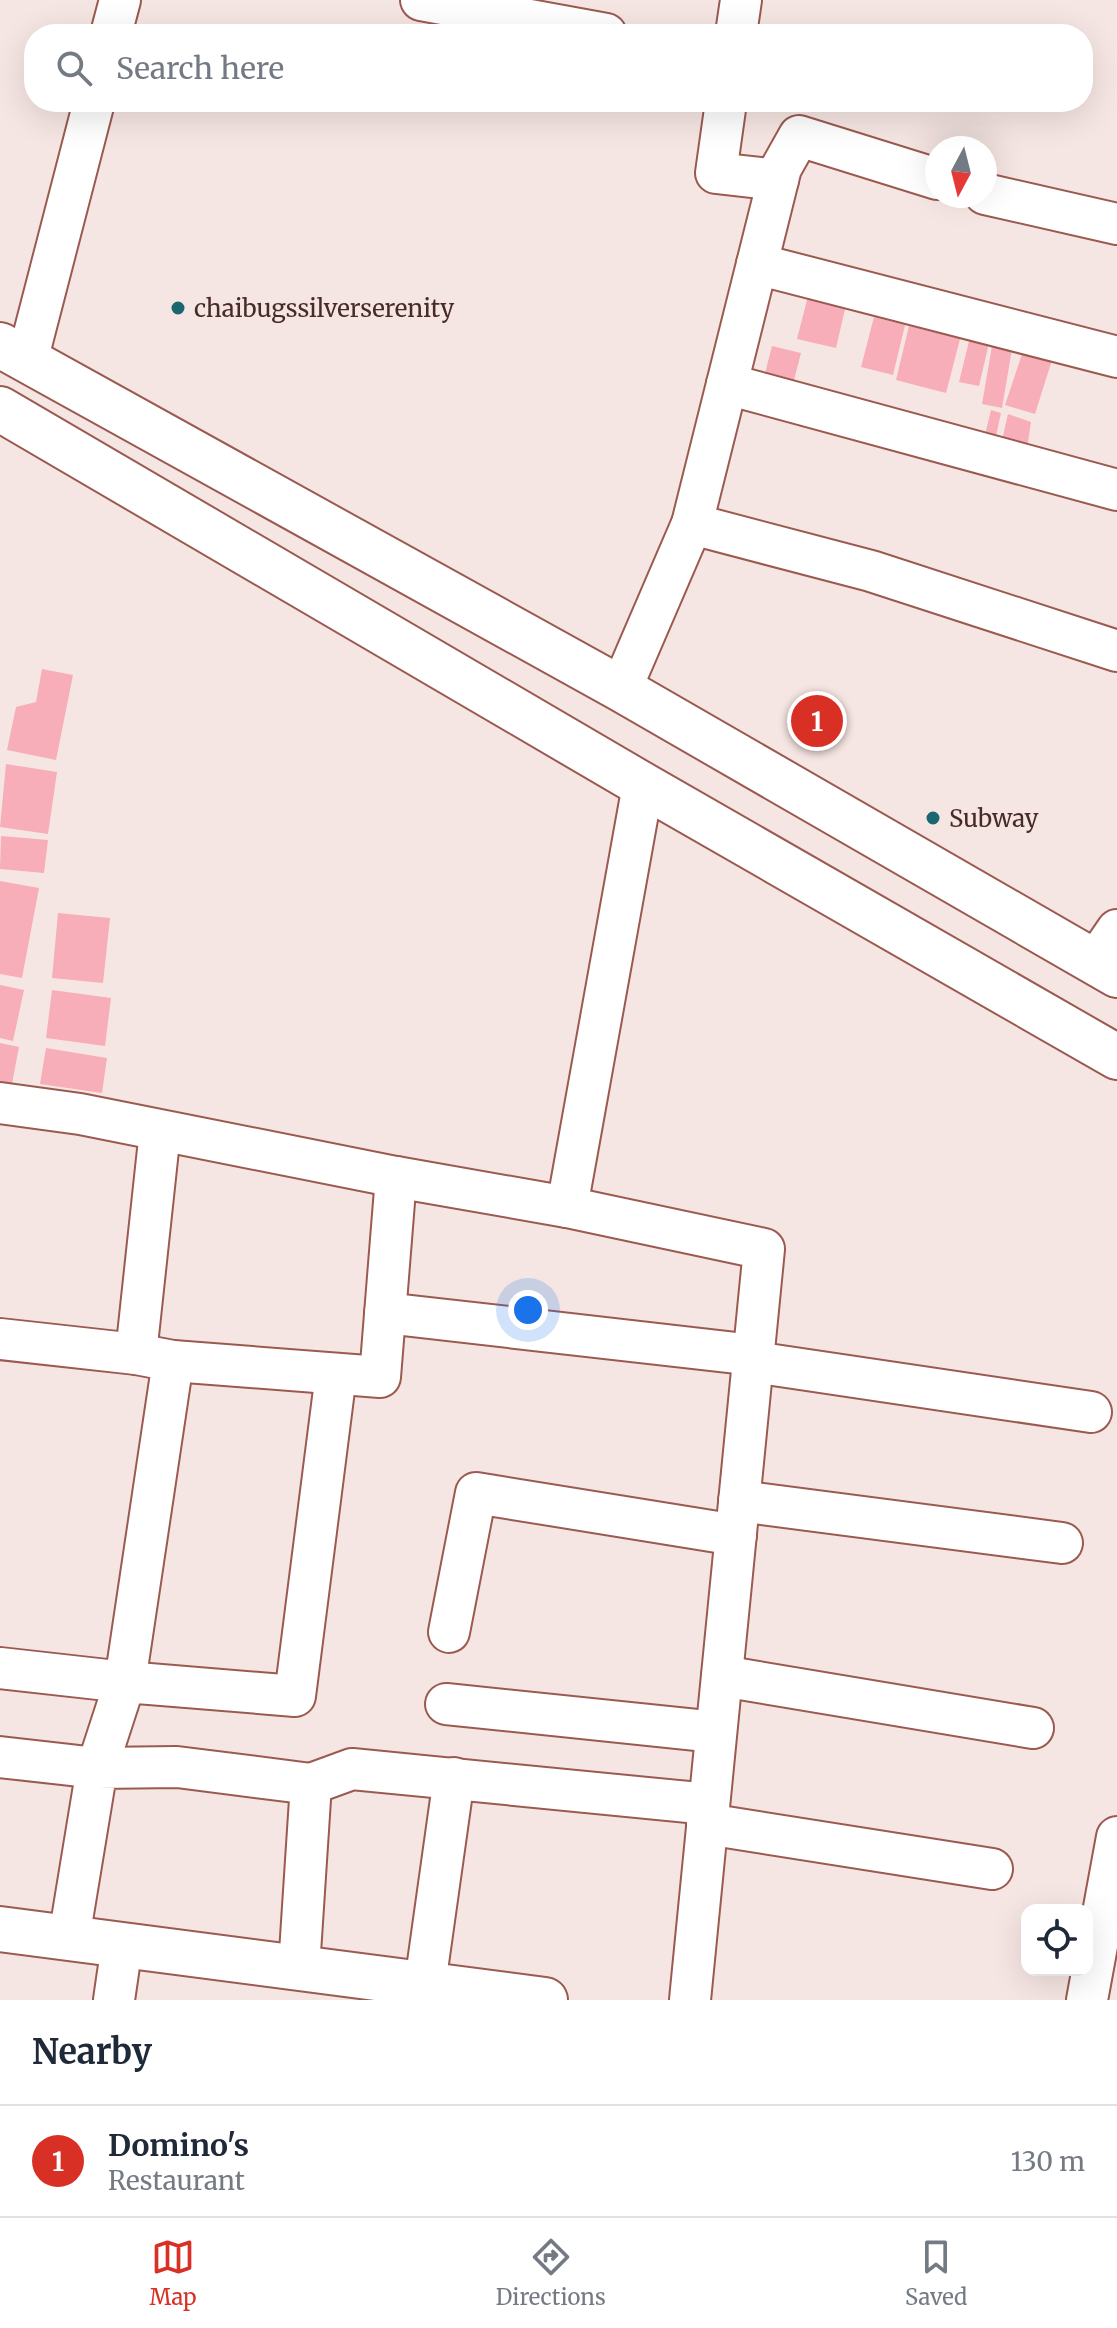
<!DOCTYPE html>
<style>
:root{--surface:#fff;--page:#f2f2f3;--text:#1f2937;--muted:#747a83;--line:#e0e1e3;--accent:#d93025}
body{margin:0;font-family:Merriweather,serif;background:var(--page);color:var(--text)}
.controls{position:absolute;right:24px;bottom:24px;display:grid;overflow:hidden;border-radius:16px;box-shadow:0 8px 32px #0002}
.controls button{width:72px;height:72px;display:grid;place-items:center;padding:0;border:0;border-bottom:2px solid var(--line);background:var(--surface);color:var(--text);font:40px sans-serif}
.compass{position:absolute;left:925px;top:136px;width:72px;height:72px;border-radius:50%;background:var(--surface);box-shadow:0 8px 32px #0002;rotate:187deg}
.you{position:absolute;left:528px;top:1310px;width:28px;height:28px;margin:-20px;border:6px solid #fff;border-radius:50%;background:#1a73e8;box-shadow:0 0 0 12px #1a73e833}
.badge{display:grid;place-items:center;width:52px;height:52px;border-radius:50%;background:var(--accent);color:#fff;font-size:26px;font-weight:700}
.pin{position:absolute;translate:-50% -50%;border:4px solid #fff;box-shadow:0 2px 8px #0006}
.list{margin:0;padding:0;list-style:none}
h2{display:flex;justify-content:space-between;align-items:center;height:104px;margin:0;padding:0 32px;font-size:34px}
h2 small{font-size:26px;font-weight:400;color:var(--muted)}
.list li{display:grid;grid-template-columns:52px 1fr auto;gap:24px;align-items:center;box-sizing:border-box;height:112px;padding:0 32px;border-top:2px solid var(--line)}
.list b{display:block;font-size:30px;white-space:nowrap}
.list p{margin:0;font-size:26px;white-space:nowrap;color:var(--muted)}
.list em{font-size:26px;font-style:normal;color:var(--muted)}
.icon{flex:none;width:44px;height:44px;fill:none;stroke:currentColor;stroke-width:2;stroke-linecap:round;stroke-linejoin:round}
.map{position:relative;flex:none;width:1117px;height:2000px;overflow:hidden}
.search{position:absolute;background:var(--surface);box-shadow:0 8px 32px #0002;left:24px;right:24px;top:24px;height:88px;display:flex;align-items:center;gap:20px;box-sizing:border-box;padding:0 28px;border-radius:32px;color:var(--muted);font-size:30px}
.sheet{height:216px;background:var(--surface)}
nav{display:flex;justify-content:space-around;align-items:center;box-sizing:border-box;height:112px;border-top:2px solid var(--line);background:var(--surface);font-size:22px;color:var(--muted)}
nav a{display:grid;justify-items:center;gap:4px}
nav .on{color:var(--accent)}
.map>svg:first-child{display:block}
.building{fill:#f7aeb8}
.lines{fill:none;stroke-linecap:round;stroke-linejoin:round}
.minor-casing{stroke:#9b5a50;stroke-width:44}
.tertiary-casing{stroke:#9b5a50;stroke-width:48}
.minor{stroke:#fff;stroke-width:40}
.tertiary{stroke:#fff;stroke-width:44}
.poi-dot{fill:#1c6672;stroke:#f6e6e3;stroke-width:3}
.labels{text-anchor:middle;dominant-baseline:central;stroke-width:6;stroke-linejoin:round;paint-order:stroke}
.poi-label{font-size:24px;fill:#472b26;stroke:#f6e6e3;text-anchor:start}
</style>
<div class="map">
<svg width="1117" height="2000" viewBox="0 0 1117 2000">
<rect width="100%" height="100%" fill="#f6e6e3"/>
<g class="building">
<path d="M808 296 846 305 836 348 797 339Z"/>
<path d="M874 317 905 325 893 375 861 367Z"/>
<path d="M909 326 960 339 946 393 896 380Z"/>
<path d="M971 333 989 343 979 386 959 382Z"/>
<path d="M772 346 801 353 791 392 762 385Z"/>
<path d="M992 346 1012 349 1002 408 982 404Z"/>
<path d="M1023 351 1052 360 1035 414 1005 405Z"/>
<path d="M991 410 1001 413 994 445 983 443Z"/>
<path d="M1008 414 1031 422 1026 456 1000 449Z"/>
<path d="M42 669 73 675 56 760 7 750 16 707 36 702Z"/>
<path d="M6 764 57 772 48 834 0 827Z"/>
<path d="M1 836 48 840 44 873 0 869Z"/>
<path d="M0 881 39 888 22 978 0 974Z"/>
<path d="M58 913 110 918 103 983 52 978Z"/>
<path d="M0 985 24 990 13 1041 0 1038Z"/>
<path d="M52 990 111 998 105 1046 46 1038Z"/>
<path d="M0 1043 19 1047 10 1094 0 1092Z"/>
<path d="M46 1048 107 1058 102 1093 40 1084Z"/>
</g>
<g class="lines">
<defs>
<g id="minor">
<path d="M421 0 606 34"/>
<path d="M111 34 120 0"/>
<path d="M736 34 741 0"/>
<path d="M726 102 716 173 778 180"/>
<path d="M985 194 1117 224"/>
<path d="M757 264 1117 357"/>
<path d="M27 361 94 102"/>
<path d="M727 384 1117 490"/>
<path d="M692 524 781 168 799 136 937 179"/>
<path d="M621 689 692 524 871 571 1117 651"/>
<path d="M1095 962 1117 930"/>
<path d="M0 1103 80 1114 396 1177 567 1207 764 1249 690 2000"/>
<path d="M567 1207 643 785"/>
<path d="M385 1313 754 1355"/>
<path d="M0 1339 136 1354 173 1361 380 1377 396 1177"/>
<path d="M136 1354 160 1131"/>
<path d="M753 1362 1091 1412"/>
<path d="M739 1501 1062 1543"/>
<path d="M449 1632 476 1493 736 1535"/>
<path d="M0 1668 125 1682 173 1361"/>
<path d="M722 1676 1033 1728"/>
<path d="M446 1704 716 1732"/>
<path d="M0 1757 97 1768 125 1682 295 1696 336 1374"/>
<path d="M707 1824 992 1869"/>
<path d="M69 1938 97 1768 177 1767 311 1784"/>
<path d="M299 1968 311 1784 352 1769 709 1804"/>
<path d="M425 1984 454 1778"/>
<path d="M114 2000 122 1945"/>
<path d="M1087 2000 1117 1837"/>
</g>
<g id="tertiary">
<path d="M0 345 621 689 1117 975"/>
<path d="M0 409 643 785 1117 1057"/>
<path d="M0 1929 545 2000"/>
</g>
</defs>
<use href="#minor" class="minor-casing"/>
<use href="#tertiary" class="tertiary-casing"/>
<use href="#minor" class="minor"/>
<use href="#tertiary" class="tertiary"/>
</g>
<g class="poi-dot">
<circle cx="178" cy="308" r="8"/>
<circle cx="933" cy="818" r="8"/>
</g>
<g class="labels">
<g class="poi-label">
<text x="194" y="308">chaibugssilverserenity</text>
<text x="949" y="818">Subway</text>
</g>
</g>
</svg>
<div class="controls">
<button><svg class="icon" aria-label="locate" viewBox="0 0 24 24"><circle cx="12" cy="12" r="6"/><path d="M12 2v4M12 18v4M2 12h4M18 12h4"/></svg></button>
</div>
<svg class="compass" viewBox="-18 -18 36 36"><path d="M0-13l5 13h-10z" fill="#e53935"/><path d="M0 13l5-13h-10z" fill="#747a83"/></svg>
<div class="you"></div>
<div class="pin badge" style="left:817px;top:721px">1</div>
<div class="search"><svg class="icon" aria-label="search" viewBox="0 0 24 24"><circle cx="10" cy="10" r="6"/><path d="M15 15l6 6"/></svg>Search here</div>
</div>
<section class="sheet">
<h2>Nearby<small></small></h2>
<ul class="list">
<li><span class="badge">1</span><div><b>Domino's</b><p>Restaurant</p></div><em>130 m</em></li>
</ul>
</section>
<nav>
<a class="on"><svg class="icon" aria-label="map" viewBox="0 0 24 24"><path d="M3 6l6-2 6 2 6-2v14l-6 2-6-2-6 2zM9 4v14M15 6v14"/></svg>Map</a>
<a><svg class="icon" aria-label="directions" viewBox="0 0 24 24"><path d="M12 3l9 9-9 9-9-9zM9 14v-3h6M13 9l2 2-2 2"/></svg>Directions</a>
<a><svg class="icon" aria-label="saved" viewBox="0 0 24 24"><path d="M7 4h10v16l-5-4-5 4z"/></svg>Saved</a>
</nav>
